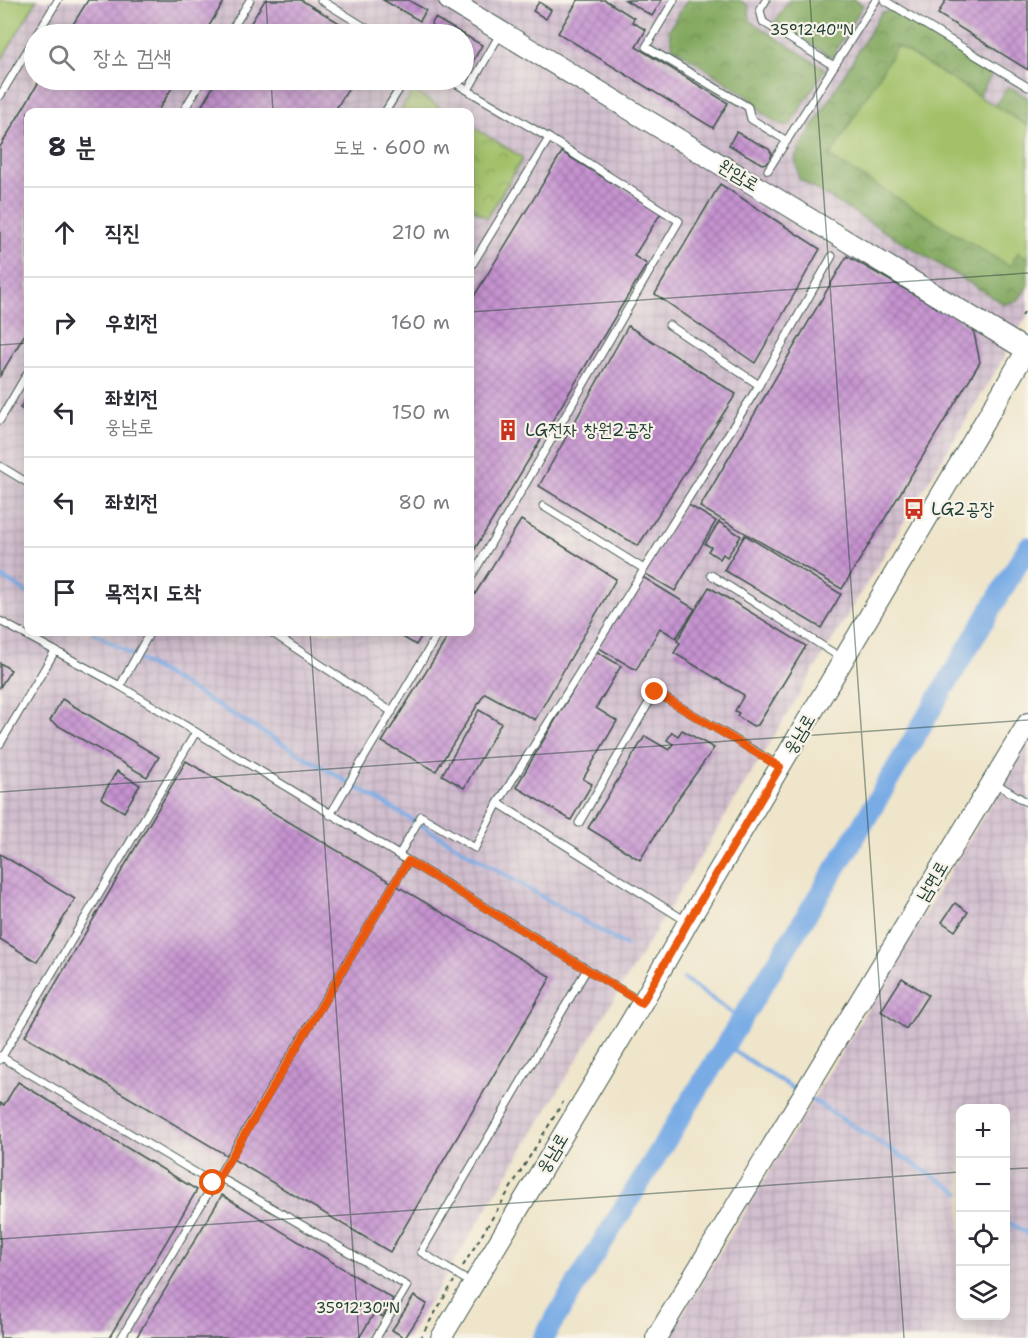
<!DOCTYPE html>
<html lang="ko">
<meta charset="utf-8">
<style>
:root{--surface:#fff;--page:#f2f2f3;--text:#2b2b33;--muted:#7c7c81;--line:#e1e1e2}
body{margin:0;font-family:"Shantell Sans","Poor Story",sans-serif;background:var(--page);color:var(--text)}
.controls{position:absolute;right:18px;bottom:18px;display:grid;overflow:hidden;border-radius:12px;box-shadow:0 3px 15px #0003}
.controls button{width:54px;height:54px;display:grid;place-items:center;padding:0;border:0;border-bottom:2px solid var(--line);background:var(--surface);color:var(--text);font:30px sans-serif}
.stop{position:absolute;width:18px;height:18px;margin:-14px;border:4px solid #ea580c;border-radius:50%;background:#fff}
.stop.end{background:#ea580c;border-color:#fff;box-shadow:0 2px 6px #0008}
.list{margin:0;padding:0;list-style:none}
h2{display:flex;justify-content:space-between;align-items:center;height:78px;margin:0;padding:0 24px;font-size:26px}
h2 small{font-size:20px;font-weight:400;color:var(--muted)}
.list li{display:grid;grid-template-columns:39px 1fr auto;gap:18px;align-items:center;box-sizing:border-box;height:90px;padding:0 24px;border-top:2px solid var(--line)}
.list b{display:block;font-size:22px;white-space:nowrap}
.list p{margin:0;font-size:20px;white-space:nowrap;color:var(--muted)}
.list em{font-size:20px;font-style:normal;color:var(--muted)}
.icon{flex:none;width:33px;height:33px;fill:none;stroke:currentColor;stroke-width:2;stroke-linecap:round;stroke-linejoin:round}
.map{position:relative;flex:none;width:1028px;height:1338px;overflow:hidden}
.search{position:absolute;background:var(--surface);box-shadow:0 3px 15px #0003;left:24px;top:24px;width:450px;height:66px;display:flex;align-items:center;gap:15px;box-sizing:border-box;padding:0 21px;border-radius:33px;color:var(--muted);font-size:22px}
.panel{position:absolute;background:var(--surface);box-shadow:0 3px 15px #0003;left:24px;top:108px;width:450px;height:528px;border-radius:12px}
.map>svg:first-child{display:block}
.industrial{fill:url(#industrial-grid);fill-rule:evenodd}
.forest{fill:url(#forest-crowns);stroke:#507248;stroke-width:1.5}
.park{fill:url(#park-crowns);stroke:#607f4e;stroke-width:1.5}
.pitch{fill:#a2c169;stroke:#607f4e;stroke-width:1.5}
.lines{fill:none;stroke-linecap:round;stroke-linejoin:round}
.stream{stroke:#79ace5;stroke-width:4}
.river{stroke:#79ace5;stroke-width:21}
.building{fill:url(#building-cross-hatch)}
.lane-casing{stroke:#3e564a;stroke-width:9}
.secondary-casing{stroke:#3e564a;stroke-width:22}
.path{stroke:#3e564a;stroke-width:2;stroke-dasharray:4.5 4.5;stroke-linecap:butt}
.lane{stroke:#fff;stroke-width:7}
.secondary{stroke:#fff;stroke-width:20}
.route{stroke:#ea580c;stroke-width:8}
.ticks{fill:none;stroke:#1f3d34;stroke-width:1.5;stroke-opacity:0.45}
.labels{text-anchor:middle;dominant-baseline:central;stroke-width:4.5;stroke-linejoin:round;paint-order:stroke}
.street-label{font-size:18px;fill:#1f3d34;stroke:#f7f3e8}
.poi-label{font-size:18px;fill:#1f3d34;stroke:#f7f3e8;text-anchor:start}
.ticks-label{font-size:15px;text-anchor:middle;fill:#1f3d34;stroke:#f7f3e8;stroke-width:4.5;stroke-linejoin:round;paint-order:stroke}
</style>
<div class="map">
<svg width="1028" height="1338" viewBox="0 0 1028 1338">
<defs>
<pattern id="industrial-grid" width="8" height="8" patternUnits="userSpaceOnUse" patternTransform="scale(1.5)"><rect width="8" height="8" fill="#d0bdcd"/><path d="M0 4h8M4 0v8" fill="none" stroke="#b2a3b1"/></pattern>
<pattern id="forest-crowns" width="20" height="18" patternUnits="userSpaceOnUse" patternTransform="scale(1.5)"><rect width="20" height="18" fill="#81a75d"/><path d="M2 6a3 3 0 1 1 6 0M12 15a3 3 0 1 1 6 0" fill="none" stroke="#69894e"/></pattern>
<pattern id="park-crowns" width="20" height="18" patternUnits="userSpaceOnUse" patternTransform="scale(1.5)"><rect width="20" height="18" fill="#a2c169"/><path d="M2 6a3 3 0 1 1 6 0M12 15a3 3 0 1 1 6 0" fill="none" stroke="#839e57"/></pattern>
<pattern id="building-cross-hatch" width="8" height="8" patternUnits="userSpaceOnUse" patternTransform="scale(1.5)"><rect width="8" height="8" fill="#c693d0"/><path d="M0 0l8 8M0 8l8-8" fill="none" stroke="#a079aa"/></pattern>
</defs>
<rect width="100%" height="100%" fill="#f7f3e8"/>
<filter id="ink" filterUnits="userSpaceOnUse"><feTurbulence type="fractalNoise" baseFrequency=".0167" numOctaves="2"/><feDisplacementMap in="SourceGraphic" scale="12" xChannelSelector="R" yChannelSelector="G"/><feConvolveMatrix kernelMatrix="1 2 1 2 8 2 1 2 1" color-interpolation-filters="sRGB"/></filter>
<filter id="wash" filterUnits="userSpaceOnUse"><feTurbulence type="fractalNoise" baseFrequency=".008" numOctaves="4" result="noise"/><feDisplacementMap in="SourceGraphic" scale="24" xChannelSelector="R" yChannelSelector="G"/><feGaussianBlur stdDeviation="1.35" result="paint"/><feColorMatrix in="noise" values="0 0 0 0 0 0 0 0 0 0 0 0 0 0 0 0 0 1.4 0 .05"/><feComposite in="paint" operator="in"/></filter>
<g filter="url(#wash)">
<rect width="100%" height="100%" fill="#efe5ca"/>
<g class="industrial">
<path d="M0 0H1028V314L1003 359 408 1338H0ZM34 34H464V80H34ZM28 112H470V632H28Z"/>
<path d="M1028 742V1338H668L788 1141ZM960 1108H1006V1316H960Z"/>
</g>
<g class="forest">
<path d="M687 0H739L748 5 750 21 825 69 790 125C776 127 760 112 753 100L672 46 669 30Z"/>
<path d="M789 0H855L863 5 832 57 775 22Z"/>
<path d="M892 10 993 72 979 96 897 46 1010 266 1018 252 1026 257 1028 254V285L1018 301 1004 304 799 179 795 157 881 13Z"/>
<path d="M1008 86 1028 98V126L995 106Z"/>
</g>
<g class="park">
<path d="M413 91 448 112H400Z"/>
<path d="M470 125 523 158 487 218 470 207Z"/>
</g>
<g class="pitch">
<path d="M0 0H37L0 62Z"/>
<path d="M897 46 1028 126V254L1026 257 1018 253 1009 266 830 157Z"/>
</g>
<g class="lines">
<g class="stream">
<path d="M0 576 28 593"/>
<path d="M93 632 626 946"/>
<path d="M684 979 741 1019"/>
<path d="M725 1045 797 1091"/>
<path d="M809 1098 960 1193"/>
<path d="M1006 1221 1028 1234"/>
</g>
<path class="river" d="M543 1338 852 842 1028 547"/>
</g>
<g id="blocks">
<g class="building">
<path d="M88 0H225L204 34H67Z"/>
<path d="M265 0H301L358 34H244Z"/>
<path d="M383 0H408L426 10 420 21Z"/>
<path d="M578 0H605L634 18 632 22 646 30 636 47 728 103 713 128 558 33Z"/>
<path d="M625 0H662L652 16Z"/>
<path d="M946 0H1028V70L938 14Z"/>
<path d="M539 2 551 10 546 19 533 11Z"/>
<path d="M435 18 482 45 471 65 464 60V34H426Z"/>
<path d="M40 80H177L157 112H28V329L0 376V147Z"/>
<path d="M217 80H354L334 112H198Z"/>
<path d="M736 132 769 149 772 154 770 162 762 164 729 145Z"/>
<path d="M562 152 661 213 634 256 647 264 470 557V303Z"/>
<path d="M720 184 820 249 755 363 655 294Z"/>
<path d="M847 256 973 328 980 362 842 589 700 507Z"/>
<path d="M628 326 736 394 638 546 539 486Z"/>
<path d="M28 394V413L20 408Z"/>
<path d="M687 504 716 521 675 591 644 573Z"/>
<path d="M521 520 616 579 535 720 485 693 436 771 382 742 451 632H470V602Z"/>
<path d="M719 522 741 536 727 557 723 554 720 559 708 551 711 547 705 544Z"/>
<path d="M745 535 841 594 821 628 724 570Z"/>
<path d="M641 576 695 609 676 638 660 628 636 670 599 648Z"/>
<path d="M709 587 806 646 758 725 753 726 737 716 739 713 735 711 744 695 674 653 680 643 677 641Z"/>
<path d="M394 632H424L416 645Z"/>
<path d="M596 651 621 666 596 708 617 721 583 779 592 784 571 820 516 787Z"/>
<path d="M0 663 11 670 0 687Z"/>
<path d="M62 699 159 757 147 777 50 721Z"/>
<path d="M479 710 501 723 464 788 442 775Z"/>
<path d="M682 730 714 748 679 797 640 860 588 828 645 736 669 750 673 744 667 740 672 732 678 736Z"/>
<path d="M186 761 551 977 390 1252 25 1036Z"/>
<path d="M117 771 140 785 124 812 101 798Z"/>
<path d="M0 854 75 899 37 962 0 939Z"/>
<path d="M955 903 968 912 955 931 942 922Z"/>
<path d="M902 978 928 995 906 1029 881 1011Z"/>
<path d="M18 1082 197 1190 109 1338H0V1103L4 1105Z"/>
<path d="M222 1195 393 1299 383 1317 375 1312 359 1338H136Z"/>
<path d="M414 1296 427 1304 405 1338 392 1330Z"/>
</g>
</g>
</g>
<g filter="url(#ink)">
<use href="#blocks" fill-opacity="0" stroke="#3e564a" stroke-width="1.5"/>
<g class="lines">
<defs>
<g id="lane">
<path d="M321 0 376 34"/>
<path d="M674 0 646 47 748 107 751 119 787 141"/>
<path d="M766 0 760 10 763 22 834 66"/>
<path d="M884 0 1028 87"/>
<path d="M37 34 58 0"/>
<path d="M229 34 250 0"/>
<path d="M450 80 549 138"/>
<path d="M468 90 500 34"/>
<path d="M0 96 34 39"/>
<path d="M183 112 202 80"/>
<path d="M385 112 405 80"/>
<path d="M768 170 876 0"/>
<path d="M470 268 549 138 679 221 470 579"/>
<path d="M669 325 759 385"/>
<path d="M0 420 28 372"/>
<path d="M0 466 28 483"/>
<path d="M543 506 644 569"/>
<path d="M711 575 843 659"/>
<path d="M0 621 120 686 150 632"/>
<path d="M271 632 392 712"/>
<path d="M120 686 641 1002"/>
<path d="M0 744 55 651"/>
<path d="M995 783 1028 803"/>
<path d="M498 803 686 921"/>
<path d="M330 815 439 632"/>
<path d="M579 823 655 692 778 765"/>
<path d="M399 855 421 816 475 848 498 803 759 385 832 256"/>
<path d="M0 1056 213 1183"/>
<path d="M0 1060 196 732"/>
<path d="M219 1177 407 1286 376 1338"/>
<path d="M471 1283 421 1252 587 969"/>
<path d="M121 1338 408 861"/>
</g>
<g id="secondary">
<path d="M449 0 1028 351"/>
<path d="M441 1338 642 1003 688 922 1028 348"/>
<path d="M656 1338 1028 723"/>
</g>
</defs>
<use href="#lane" class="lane-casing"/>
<use href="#secondary" class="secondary-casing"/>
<g class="path">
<path d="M1022 316 1028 307"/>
<path d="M463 1266 563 1102"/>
<path d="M420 1338 454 1281"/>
</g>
<use href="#lane" class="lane"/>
<use href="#secondary" class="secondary"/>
</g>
</g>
<g class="lines" filter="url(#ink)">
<path class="route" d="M213 1183 219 1177 408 861 642 1003 688 922 780 767 655 692"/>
</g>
<path class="ticks" d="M266 0 268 34M810 0 904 1338M271 80 273 112M470 312 1028 273M0 345 28 343M310 632 359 1338M0 792 1028 720M1006 1169 1028 1168M0 1239 960 1172"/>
<defs>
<symbol id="building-bare" viewBox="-9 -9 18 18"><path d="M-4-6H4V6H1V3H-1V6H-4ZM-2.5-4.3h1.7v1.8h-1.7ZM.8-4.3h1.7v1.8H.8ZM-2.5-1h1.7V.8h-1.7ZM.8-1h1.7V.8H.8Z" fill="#c8321e" stroke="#f7f3e8" stroke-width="2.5" paint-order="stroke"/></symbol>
<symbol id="bus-bare" viewBox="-9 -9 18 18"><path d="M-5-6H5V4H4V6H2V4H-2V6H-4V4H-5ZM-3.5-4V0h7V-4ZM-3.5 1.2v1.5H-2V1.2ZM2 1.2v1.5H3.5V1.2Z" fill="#c8321e" stroke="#f7f3e8" stroke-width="2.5" paint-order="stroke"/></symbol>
</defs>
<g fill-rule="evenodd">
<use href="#building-bare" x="493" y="415" width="30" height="30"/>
<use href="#bus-bare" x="899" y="494" width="30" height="30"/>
</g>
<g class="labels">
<g class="street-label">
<text transform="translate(739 175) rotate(31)">완암로</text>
<text transform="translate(799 734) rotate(-59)">웅남로</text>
<text transform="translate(932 881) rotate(-59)">남면로</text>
<text transform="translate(552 1153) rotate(-59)">웅남로</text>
</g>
<g class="poi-label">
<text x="525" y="430">LG전자 창원2공장</text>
<text x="931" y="509">LG2공장</text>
</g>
</g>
<g class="ticks-label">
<text x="812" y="35">35°12'40"N</text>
<text x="358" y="1313">35°12'30"N</text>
</g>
</svg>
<div class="controls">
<button>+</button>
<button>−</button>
<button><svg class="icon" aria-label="locate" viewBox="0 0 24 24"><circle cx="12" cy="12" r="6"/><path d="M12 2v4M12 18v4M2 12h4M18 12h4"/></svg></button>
<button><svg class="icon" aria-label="layers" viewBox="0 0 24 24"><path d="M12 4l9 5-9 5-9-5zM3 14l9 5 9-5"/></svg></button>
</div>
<div class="stop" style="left:213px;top:1183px"></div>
<div class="stop end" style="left:655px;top:692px"></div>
<div class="search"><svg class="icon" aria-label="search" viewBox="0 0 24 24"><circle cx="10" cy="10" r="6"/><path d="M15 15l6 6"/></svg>장소 검색</div>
<section class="panel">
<h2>8 분<small>도보 · 600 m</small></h2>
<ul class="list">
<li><svg class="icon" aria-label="ahead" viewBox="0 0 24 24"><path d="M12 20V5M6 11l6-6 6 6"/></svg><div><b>직진</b></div><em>210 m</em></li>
<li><svg class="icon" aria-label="right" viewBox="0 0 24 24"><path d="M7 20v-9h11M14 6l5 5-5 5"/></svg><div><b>우회전</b></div><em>160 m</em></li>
<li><svg class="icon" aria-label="left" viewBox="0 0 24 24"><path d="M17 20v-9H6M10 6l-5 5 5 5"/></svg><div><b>좌회전</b><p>웅남로</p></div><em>150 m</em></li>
<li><svg class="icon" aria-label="left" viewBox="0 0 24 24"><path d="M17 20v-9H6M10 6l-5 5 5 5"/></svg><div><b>좌회전</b></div><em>80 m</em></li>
<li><svg class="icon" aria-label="arrive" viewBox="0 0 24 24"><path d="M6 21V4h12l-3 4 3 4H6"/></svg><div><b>목적지 도착</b></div></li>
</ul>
</section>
</div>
